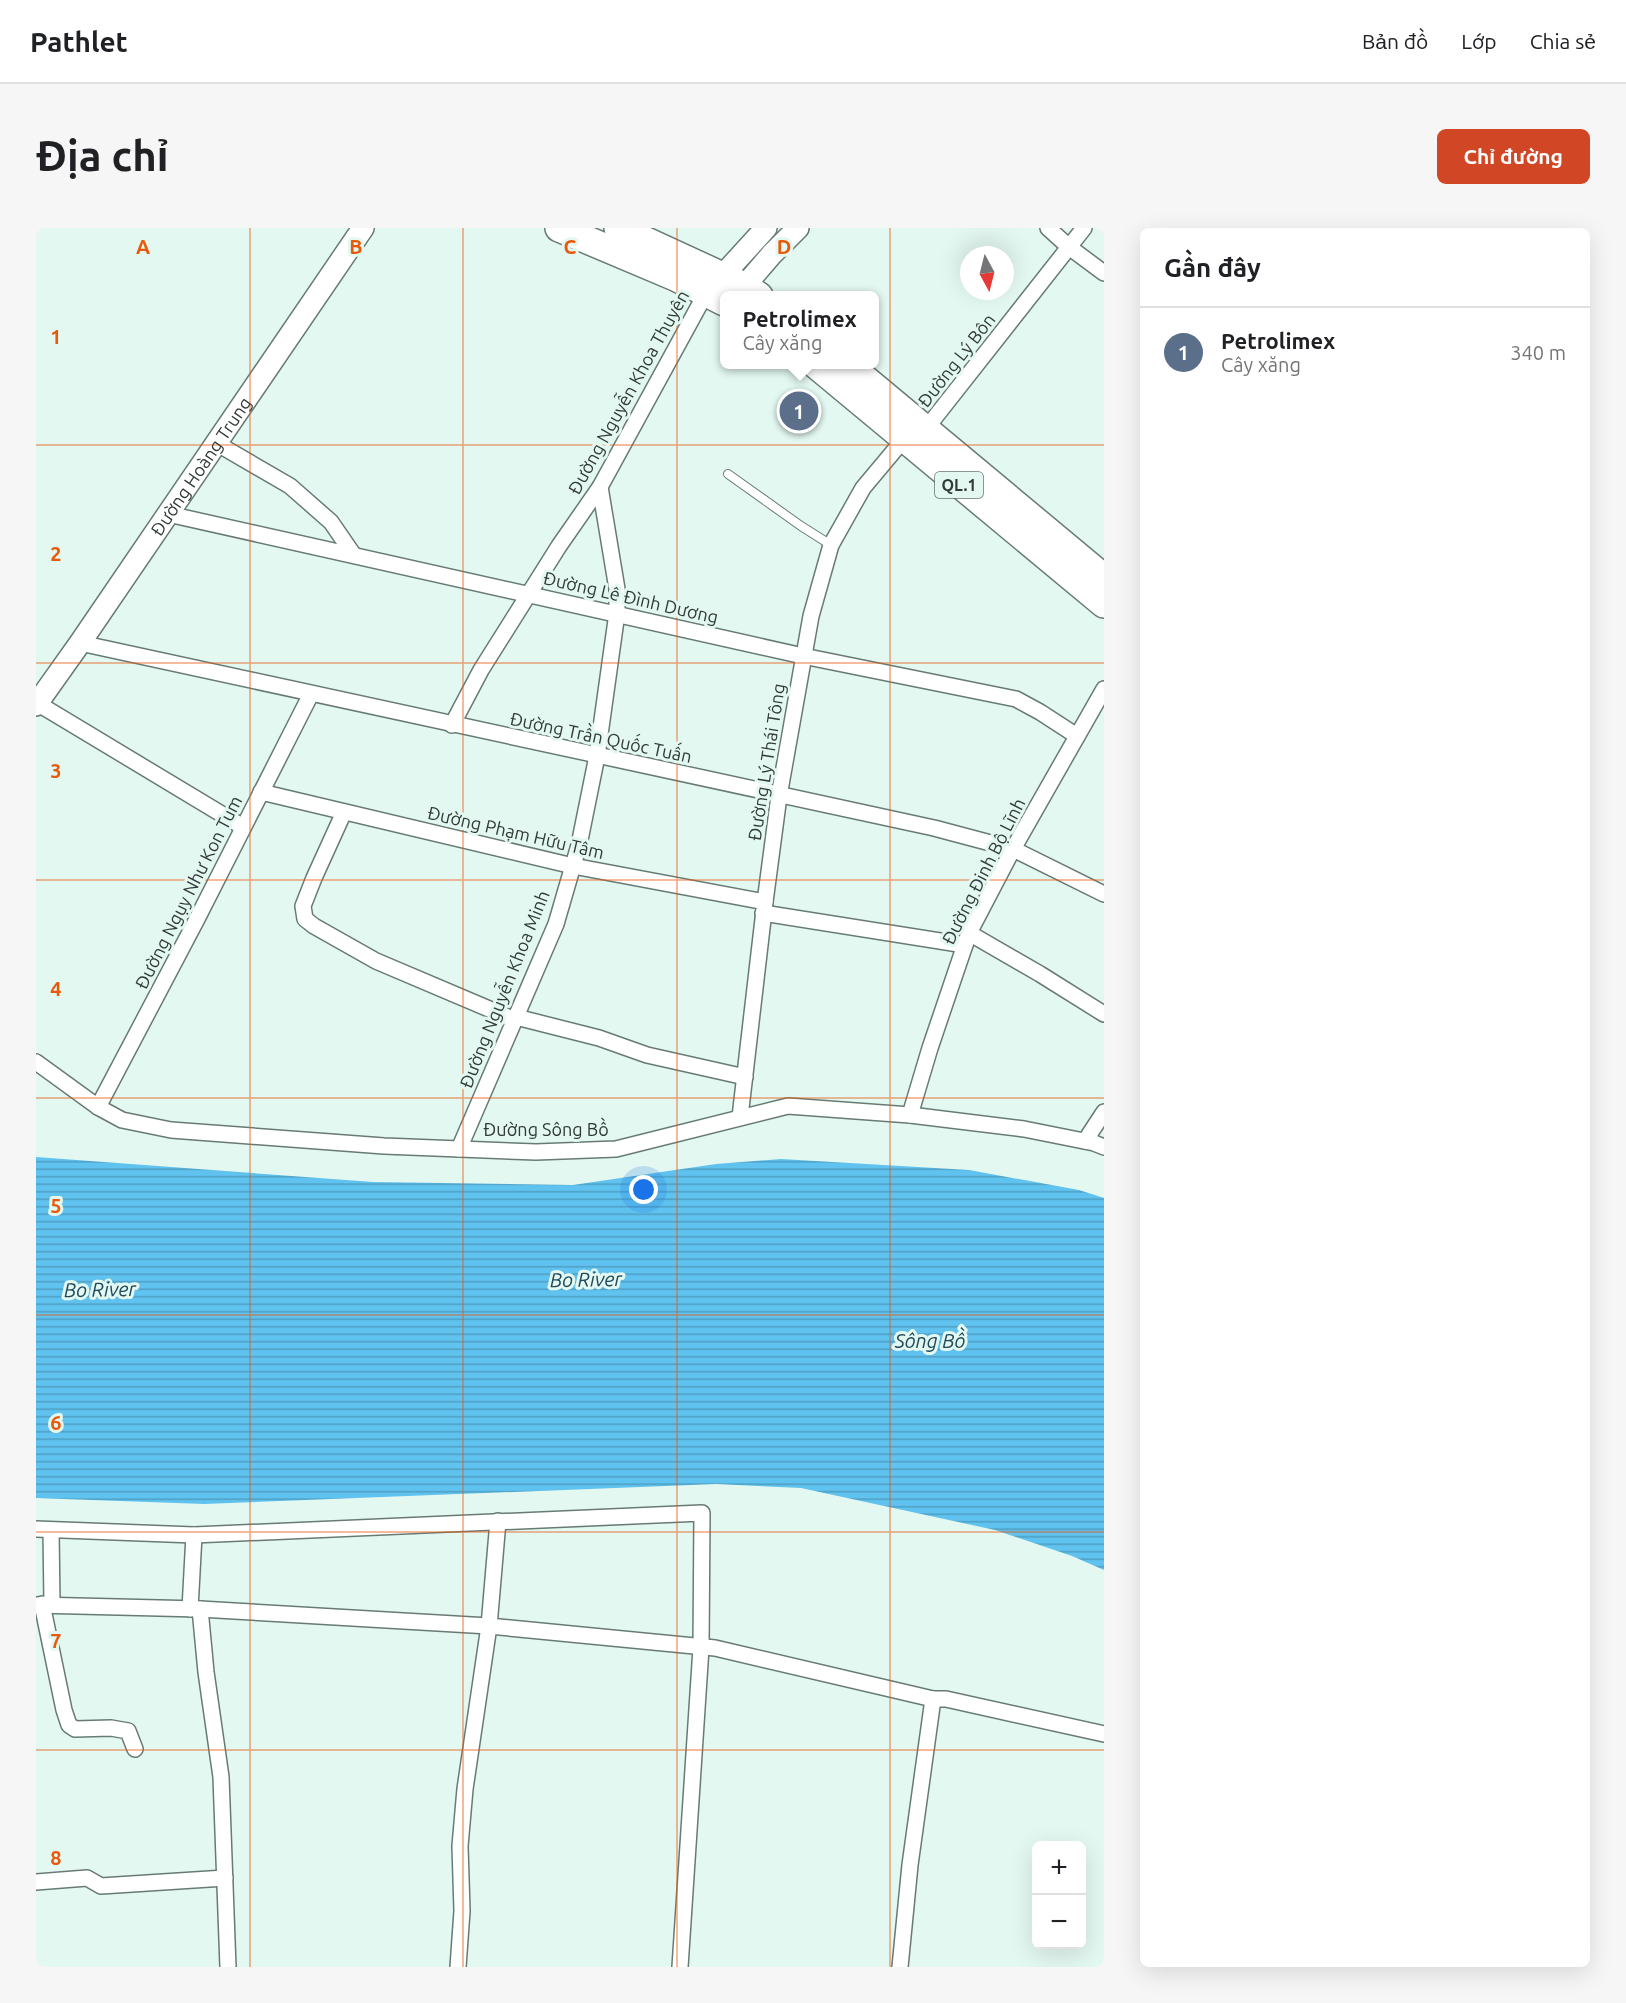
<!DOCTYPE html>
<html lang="vi">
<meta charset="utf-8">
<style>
:root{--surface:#fff;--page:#f6f6f6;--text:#202124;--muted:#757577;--line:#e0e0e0;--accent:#d14725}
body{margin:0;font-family:Ubuntu,sans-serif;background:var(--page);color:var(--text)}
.controls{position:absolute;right:18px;bottom:18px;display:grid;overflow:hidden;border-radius:9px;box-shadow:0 6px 24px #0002}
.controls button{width:54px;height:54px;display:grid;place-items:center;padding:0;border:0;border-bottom:2px solid var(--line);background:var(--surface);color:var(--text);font:30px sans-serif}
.compass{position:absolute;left:924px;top:18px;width:54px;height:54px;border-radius:50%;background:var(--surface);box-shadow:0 6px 24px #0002;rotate:173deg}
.you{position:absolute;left:608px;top:962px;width:21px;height:21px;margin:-15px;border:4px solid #fff;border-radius:50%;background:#1a73e8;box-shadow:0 0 0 9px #1a73e833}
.badge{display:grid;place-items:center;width:39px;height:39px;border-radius:50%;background:var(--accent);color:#fff;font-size:20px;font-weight:700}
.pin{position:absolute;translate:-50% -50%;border:3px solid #fff;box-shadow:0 2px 6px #0006}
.popup{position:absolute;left:684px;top:63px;width:159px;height:78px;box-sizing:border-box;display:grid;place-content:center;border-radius:9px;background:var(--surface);filter:drop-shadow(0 2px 4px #0005);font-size:20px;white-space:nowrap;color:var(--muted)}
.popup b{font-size:22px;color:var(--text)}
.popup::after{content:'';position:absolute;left:50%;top:100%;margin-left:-12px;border:12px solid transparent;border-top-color:var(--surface)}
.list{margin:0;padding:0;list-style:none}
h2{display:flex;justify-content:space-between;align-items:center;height:78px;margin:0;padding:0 24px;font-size:26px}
h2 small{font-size:20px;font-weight:400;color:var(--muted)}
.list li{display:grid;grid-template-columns:39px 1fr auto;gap:18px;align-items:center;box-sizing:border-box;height:90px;padding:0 24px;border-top:2px solid var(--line)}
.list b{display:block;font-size:22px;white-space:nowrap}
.list p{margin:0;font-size:20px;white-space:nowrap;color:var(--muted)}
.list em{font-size:20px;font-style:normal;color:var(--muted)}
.map{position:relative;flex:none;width:1068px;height:1739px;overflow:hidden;border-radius:9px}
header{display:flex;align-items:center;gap:36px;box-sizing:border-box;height:84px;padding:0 30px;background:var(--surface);border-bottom:2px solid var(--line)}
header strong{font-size:28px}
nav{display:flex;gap:33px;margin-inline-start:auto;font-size:21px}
.intro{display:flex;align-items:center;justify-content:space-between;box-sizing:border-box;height:144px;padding:0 36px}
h1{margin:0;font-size:42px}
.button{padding:15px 27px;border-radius:9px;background:var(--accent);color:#fff;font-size:21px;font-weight:700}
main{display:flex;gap:36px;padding:0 36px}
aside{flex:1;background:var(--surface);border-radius:9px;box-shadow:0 6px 24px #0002}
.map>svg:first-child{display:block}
.water{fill:url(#water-rules)}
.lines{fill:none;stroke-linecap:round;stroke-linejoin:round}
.lane-casing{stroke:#677b74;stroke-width:10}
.street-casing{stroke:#677b74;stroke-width:18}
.secondary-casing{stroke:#677b74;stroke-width:24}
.highway-casing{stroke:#677b74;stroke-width:30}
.lane{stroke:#fff;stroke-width:8}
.street{stroke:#fff;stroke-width:15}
.secondary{stroke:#fff;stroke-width:21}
.highway{stroke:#fff;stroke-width:27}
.grid{fill:none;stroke:#e8590c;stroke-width:1.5;stroke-opacity:0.55}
.labels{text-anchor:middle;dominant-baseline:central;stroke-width:6;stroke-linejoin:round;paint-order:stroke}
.shield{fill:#e3f8f1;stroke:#66736f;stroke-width:1.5}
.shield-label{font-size:16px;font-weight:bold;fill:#313a37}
.street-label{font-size:18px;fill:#313a37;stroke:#e3f8f1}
.water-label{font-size:20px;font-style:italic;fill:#1f495c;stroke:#e3f8f1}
.grid-label{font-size:20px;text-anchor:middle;font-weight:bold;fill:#e8590c;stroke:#e3f8f1;stroke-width:6;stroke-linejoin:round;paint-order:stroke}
</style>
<header>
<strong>Pathlet</strong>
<nav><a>Bản đồ</a><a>Lớp</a><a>Chia sẻ</a></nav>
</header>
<div class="intro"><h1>Địa chỉ</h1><a class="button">Chỉ đường</a></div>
<main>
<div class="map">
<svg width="1068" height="1739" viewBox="0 0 1068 1739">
<defs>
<pattern id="water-rules" width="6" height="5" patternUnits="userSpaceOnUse" patternTransform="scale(1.5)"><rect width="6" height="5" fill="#60c2ee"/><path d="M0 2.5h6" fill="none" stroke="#509fc2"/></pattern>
</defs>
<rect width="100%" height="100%" fill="#e3f8f1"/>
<path class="water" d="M0 929 337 954 537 957 680 936 745 931 933 942 1043 962 1068 970V1342L1036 1328 959 1302 765 1260 680 1256 168 1276 0 1270Z"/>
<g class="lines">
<defs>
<path id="lane" d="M692 246 765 298 795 317"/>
<g id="street">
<path d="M1012 0 1033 19 1068 45"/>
<path d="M889 202 1048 0"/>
<path d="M180 215 254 258 295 294 317 326"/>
<path d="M132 286 767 428 980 471 1004 484 1041 508"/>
<path d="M44 415 898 600 977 621 1068 666"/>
<path d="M1 475 207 599"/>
<path d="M416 497 445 442 523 318 564 259 670 65"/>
<path d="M225 564 537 638 729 674"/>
<path d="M308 584 278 650 267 678 269 691 278 698 340 733 479 792"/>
<path d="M727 685 929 717"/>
<path d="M933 705 1004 746 1068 786"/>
<path d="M480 789 563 810 611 827 709 849"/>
<path d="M0 834 62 879 86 892 135 902 348 918 500 924 580 921 752 878 874 887 988 901 1058 915 1068 919"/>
<path d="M62 879 161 691 275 466"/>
<path d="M874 887 894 820 933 705 977 621 1068 461"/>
<path d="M704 889 729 674 743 568 775 388 795 317 827 260 868 211"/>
<path d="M1049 913 1068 884"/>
<path d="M423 921 520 696 543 617 561 528 581 385V361L564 259"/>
<path d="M0 1301 158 1307 666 1285 665 1420 644 1739"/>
<path d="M15 1302 16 1376"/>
<path d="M6 1376 28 1482 33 1497 39 1501 75 1500 92 1503 99 1521"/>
<path d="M0 1377 164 1381 453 1398 679 1420 897 1471H910L1068 1506"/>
<path d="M154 1381 158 1307"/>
<path d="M164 1381 170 1444 185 1549 192 1739"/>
<path d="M0 1654 51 1650 65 1658 189 1650"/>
<path d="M422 1739 426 1683 424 1618 429 1561 453 1398 462 1293"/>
<path d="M864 1739 874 1637 897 1471"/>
</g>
<g id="secondary">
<path d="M678 57 730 0"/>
<path d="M700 68 736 26 762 0"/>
<path id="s1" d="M0 477 44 415 327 0"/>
</g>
<g id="highway">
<path d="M523 0 639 49 688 74"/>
<path d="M582 0 708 58 723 68"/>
<path d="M779 136 1068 376"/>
<path d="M811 136 1068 350"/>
</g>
</defs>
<use href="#lane" class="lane-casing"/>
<use href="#street" class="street-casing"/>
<use href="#secondary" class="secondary-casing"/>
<use href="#highway" class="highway-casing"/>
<use href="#lane" class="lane"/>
<use href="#street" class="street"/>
<use href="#secondary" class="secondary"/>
<use href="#highway" class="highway"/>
</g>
<path class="grid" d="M214 0V1739M427 0V1739M641 0V1739M854 0V1739M0 217H1068M0 435H1068M0 652H1068M0 870H1068M0 1087H1068M0 1304H1068M0 1522H1068"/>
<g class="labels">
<rect class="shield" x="899" y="244" width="48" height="26" rx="4.5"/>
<g class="shield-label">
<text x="923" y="257">QL.1</text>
</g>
<g class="street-label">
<text transform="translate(920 132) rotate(-52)">Đường Lý Bôn</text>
<text transform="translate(592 164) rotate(-61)">Đường Nguyễn Khoa Thuyên</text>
<text stroke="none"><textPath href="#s1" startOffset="290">Đường Hoàng Trung</textPath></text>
<text transform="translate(595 369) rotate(13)">Đường Lê Đình Dương</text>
<text transform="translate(565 509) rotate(12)">Đường Trần Quốc Tuấn</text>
<text transform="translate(730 534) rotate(-81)">Đường Lý Thái Tông</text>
<text transform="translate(480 604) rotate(13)">Đường Phạm Hữu Tâm</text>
<text transform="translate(947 643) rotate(-63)">Đường Đinh Bộ Lĩnh</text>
<text transform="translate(152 664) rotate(-63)">Đường Ngụy Như Kon Tum</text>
<text transform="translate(468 761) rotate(-68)">Đường Nguyễn Khoa Minh</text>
<text x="510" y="901">Đường Sông Bồ</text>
</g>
<g class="water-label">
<text transform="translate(550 1051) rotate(-1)">Bo River</text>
<text transform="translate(64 1061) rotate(-1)">Bo River</text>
<text x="894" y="1112">Sông Bồ</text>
</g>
</g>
<g class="grid-label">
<text x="107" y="26">A</text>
<text x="320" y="26">B</text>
<text x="534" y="26">C</text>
<text x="748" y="26">D</text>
<text x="20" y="116">1</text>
<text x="20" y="333">2</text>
<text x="20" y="550">3</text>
<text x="20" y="768">4</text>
<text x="20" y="985">5</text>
<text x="20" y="1202">6</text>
<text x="20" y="1420">7</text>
<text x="20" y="1637">8</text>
</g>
</svg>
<div class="controls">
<button>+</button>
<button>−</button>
</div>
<svg class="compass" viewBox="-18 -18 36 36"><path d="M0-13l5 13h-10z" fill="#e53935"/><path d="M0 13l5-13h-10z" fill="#757577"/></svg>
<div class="you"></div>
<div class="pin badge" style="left:763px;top:183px;background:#5c6f8a">1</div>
<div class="popup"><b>Petrolimex</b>Cây xăng</div>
</div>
<aside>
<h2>Gần đây<small></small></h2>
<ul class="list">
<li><span class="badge" style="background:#5c6f8a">1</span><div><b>Petrolimex</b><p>Cây xăng</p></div><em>340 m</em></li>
</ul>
</aside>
</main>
